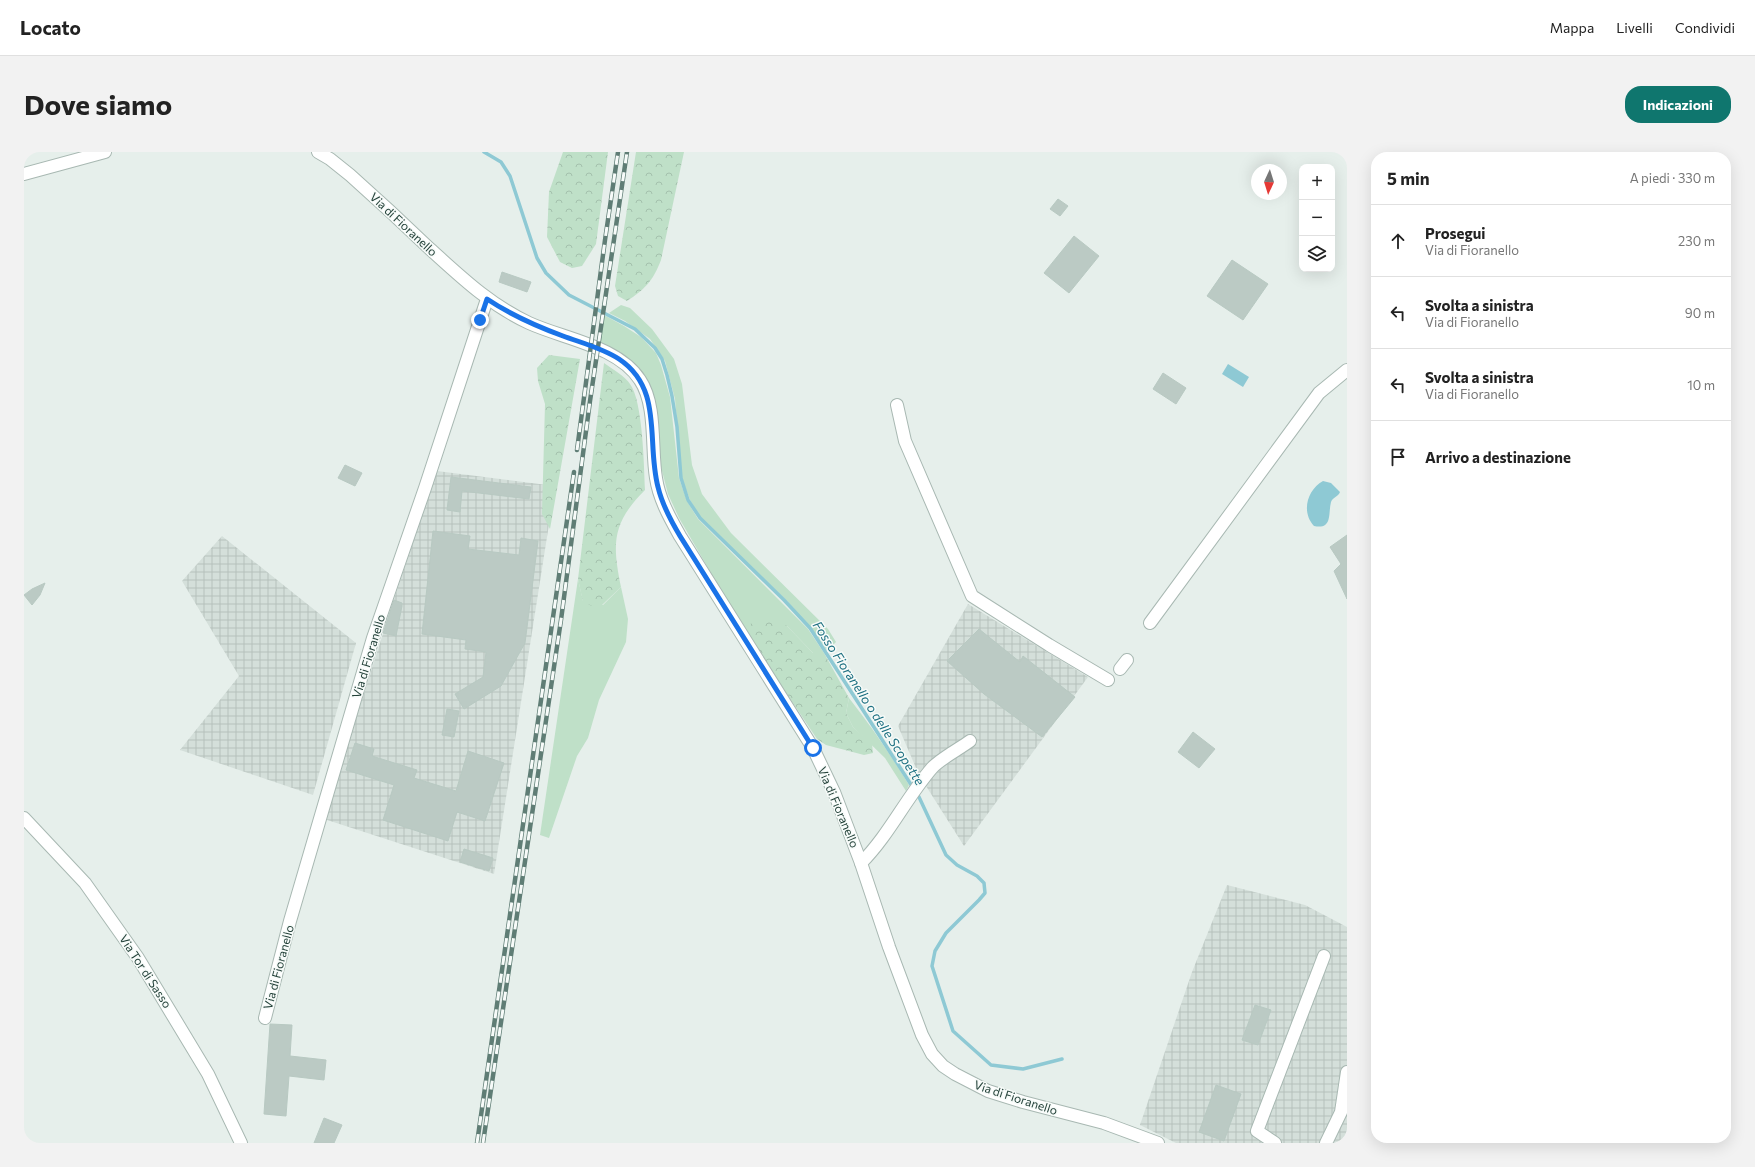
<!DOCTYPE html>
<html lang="it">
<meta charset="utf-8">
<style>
:root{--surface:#fff;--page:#f2f2f2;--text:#222;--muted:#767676;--line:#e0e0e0;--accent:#0f766e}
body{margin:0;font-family:Commissioner,sans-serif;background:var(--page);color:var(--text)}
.controls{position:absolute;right:12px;top:12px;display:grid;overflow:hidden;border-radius:8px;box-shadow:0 4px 16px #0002}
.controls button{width:36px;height:36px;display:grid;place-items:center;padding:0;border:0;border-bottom:1px solid var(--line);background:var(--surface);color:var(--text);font:20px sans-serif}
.compass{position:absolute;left:1227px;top:12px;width:36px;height:36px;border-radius:50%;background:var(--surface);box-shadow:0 4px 16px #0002;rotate:184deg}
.stop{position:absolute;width:12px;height:12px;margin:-9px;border:3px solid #1a73e8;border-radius:50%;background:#fff}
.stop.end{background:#1a73e8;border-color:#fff;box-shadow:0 1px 4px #0008}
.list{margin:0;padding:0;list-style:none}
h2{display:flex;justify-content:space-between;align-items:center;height:52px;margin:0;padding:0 16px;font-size:17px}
h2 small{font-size:13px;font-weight:400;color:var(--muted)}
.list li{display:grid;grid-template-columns:26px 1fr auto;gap:12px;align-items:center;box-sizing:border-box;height:72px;padding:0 16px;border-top:1px solid var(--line)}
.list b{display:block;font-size:15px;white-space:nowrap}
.list p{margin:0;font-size:13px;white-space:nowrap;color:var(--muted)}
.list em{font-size:13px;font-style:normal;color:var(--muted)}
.icon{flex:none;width:22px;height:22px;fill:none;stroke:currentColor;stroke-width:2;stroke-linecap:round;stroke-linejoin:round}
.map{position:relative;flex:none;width:1323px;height:991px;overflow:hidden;border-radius:16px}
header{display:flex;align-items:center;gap:24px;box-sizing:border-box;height:56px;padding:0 20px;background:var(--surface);border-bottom:1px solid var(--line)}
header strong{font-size:19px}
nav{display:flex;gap:22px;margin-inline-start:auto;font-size:14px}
.intro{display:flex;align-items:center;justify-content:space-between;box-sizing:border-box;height:96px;padding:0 24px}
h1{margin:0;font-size:28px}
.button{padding:10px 18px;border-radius:16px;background:var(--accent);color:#fff;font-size:14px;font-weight:700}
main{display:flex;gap:24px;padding:0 24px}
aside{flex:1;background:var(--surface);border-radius:16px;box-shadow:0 4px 16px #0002}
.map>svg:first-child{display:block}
.industrial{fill:url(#industrial-grid)}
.green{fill:#bfe0c8}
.forest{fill:url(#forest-crowns)}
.water{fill:#8ec9d4}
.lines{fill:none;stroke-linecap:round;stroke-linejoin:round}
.stream{stroke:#8ec9d4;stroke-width:3.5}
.building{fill:#bbcac4;stroke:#b8c9c2}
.minor-casing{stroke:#a8b8b2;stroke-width:14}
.minor{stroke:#fff;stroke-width:12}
.rail-casing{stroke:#5f7d75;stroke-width:4.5}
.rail{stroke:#f7fbf9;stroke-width:3;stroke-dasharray:9;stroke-linecap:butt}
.route{stroke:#1a73e8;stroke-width:5}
.labels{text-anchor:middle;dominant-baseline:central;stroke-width:3;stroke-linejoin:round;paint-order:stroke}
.street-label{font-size:12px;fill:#24423a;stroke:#f7fbf9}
.water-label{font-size:13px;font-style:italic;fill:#1c6f80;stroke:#f7fbf9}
</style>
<header>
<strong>Locato</strong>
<nav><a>Mappa</a><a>Livelli</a><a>Condividi</a></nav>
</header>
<div class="intro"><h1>Dove siamo</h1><a class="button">Indicazioni</a></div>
<main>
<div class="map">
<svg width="1323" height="991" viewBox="0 0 1323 991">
<defs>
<pattern id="industrial-grid" width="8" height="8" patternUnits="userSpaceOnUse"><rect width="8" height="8" fill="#d4dfda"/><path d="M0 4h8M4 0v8" fill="none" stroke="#b6c1bc"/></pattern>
<pattern id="forest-crowns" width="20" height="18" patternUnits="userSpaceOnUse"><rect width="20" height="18" fill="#bfe0c8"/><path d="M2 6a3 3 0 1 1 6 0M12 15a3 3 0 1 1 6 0" fill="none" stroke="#a4c1ad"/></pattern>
</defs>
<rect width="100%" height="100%" fill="#e6efeb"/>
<g class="industrial">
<path d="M413 319 531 334 470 722 300 667 370 447Z"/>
<path d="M198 384 332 491 289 643 156 598 215 524 158 429Z"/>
<path d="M944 452 1064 525 940 694 895 623 874 574Z"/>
<path d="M1203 733 1281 753 1323 775V991H1152L1116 973 1168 820Z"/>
</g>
<g class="green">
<path d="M597 153 606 156 628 177 650 207 658 232 668 313 678 342 707 381 804 477 812 490 803 499 786 475 763 449 676 365 666 348 658 327 651 247 641 209 626 187 601 169 585 161Z"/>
<path d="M580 163 600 174 617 185 632 201 637 213 646 245 655 326 663 349 674 367 784 477 800 501H789L763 474 719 476 655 366 644 342 636 311 634 269 631 249 575 192Z"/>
<path d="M554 427 559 449 579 453 597 435 604 467 602 490 575 548 564 586 553 604 525 686 516 683Z"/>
<path d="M825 546C847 574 867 603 885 633L882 639 861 606 829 575 822 561Z"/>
</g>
<g class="forest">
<path d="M539 0H584L572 92 558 114 548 116 536 110 523 85 525 40Z"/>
<path d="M612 0H660L637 108C629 129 621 137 603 149L594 144 591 134Z"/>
<path d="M525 203 556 207 526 377 518 362 521 252 514 229 513 216Z"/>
<path d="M580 211C587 216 602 225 606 232 619 249 620 315 621 338 588 371 588 391 597 435L578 453 568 454 559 450 554 427Z"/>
<path d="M739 465 752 466 763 474 789 501H800L825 546 822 561 829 575 848 592 849 601 840 603 802 593 793 587 719 476Z"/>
</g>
<g class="water">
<path d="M1204 212 1225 225 1219 235 1198 222Z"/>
<path d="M1299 329 1307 331 1316 340C1314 345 1309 345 1307 350 1304 361 1309 378 1290 374 1277 360 1283 338 1299 329Z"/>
</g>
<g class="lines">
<path class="stream" d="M460 0 477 10 486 24 513 106 522 121 545 143 611 177 631 196 638 207 643 223 648 244 653 275 657 326 664 348 676 366 760 448 786 476 895 645 922 703 933 713 953 724 960 731 961 741 955 748 922 781 911 799 908 814 929 879 967 913 999 917 1038 907"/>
</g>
<g class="building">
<path d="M1034 47 1044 54 1036 64 1026 57Z"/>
<path d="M1050 84 1075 104 1045 141 1020 121Z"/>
<path d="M1208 108 1244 132 1219 168 1183 144Z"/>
<path d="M478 120 507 130 503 140 475 130Z"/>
<path d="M1139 221 1162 236 1152 252 1129 237Z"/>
<path d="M321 313 338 321 331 334 314 326Z"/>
<path d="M427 325 507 335 505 347 438 339 436 360 423 358Z"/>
<path d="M409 379 446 384 444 397 495 403 497 386 514 389 501 491 477 534 440 557 431 542 459 525 462 500 441 497 442 488 398 482Z"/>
<path d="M1323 383V447L1310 419 1317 412 1306 395Z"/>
<path d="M21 431 16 443 8 453 0 443 8 437Z"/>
<path d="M370 448 378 451V454L372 484 359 481Z"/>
<path d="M955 477 996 510 999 504 1051 545 1018 585 960 542 923 509Z"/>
<path d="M423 557 435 559 430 585 418 583Z"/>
<path d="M1169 580 1191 597 1175 616 1154 600Z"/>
<path d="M331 591 350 597 348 604 393 618 390 626 432 639 444 599 480 611 461 669 433 660 424 689 359 668 370 633 322 618Z"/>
<path d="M440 697 469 706 465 719 436 710Z"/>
<path d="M1231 853 1247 858 1234 893 1218 888Z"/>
<path d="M246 872 268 873 266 904 302 908 300 928 265 924 262 964 240 962Z"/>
<path d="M1192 933 1217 942 1200 989 1175 980Z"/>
<path d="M300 966 318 973 310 991H290Z"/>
</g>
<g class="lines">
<defs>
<g id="minor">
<path d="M294 0 306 7 326 23C353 47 380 72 406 97 437 125 466 153 505 171 540 187 594 194 616 228 633 253 627 297 632 326 635 347 646 366 656 384L789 596 810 640 837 711 865 795 898 883 908 902 919 914 931 922 964 939 999 950 1080 971 1134 991"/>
<path d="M0 22 81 0"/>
<path d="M873 253 881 289 948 444 1025 493 1084 528"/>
<path d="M1126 471 1295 241 1323 218"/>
<path d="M1096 517 1103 508"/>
<path d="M0 666 61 731 114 806 184 922 217 991"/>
<path d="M837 711C865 683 882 646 908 616 916 607 935 597 946 589"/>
<path d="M241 866 266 769 349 486 401 336 463 147"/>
<path d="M1251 991 1233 979 1300 804"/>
<path d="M1302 991 1317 960 1323 920"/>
</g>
</defs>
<use href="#minor" class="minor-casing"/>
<use href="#minor" class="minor"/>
<defs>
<g id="rail">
<path d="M553 298 581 88 594 0"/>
<path d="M453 991 550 320"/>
<path d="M459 991 537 468 566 249 603 0"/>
</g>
</defs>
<use href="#rail" class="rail-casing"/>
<use href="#rail" class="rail"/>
</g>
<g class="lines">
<path class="route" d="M456 168 463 147C487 163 512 174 539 184 558 191 578 196 595 207 640 237 622 290 634 335 638 352 647 369 656 384L789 596"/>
</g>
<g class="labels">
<g class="street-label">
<text transform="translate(380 72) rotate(43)">Via di Fioranello</text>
<text transform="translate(344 504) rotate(-73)">Via di Fioranello</text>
<text transform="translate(815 655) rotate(67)">Via di Fioranello</text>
<text transform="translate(254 815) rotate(-75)">Via di Fioranello</text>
<text transform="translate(122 819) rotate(57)">Via Tor di Sasso</text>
<text transform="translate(992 945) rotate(18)">Via di Fioranello</text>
</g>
<g class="water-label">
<text transform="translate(845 551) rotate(57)">Fosso Fioranello o delle Scopette</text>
</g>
</g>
</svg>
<div class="controls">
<button>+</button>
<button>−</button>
<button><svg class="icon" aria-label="layers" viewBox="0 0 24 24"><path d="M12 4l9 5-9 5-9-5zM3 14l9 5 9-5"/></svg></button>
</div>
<svg class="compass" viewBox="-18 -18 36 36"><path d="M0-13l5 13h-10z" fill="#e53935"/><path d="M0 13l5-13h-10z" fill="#767676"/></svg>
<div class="stop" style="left:789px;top:596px"></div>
<div class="stop end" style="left:456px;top:168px"></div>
</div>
<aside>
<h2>5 min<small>A piedi · 330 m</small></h2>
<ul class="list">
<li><svg class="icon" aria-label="ahead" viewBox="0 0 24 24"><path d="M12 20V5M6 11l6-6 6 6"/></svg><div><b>Prosegui</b><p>Via di Fioranello</p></div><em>230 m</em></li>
<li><svg class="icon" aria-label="left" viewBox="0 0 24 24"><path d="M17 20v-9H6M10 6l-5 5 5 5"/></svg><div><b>Svolta a sinistra</b><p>Via di Fioranello</p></div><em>90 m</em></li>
<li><svg class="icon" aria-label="left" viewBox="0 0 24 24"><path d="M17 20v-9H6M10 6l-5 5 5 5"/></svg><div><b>Svolta a sinistra</b><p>Via di Fioranello</p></div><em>10 m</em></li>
<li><svg class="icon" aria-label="arrive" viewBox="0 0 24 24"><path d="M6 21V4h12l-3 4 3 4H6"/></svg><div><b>Arrivo a destinazione</b></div></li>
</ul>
</aside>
</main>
